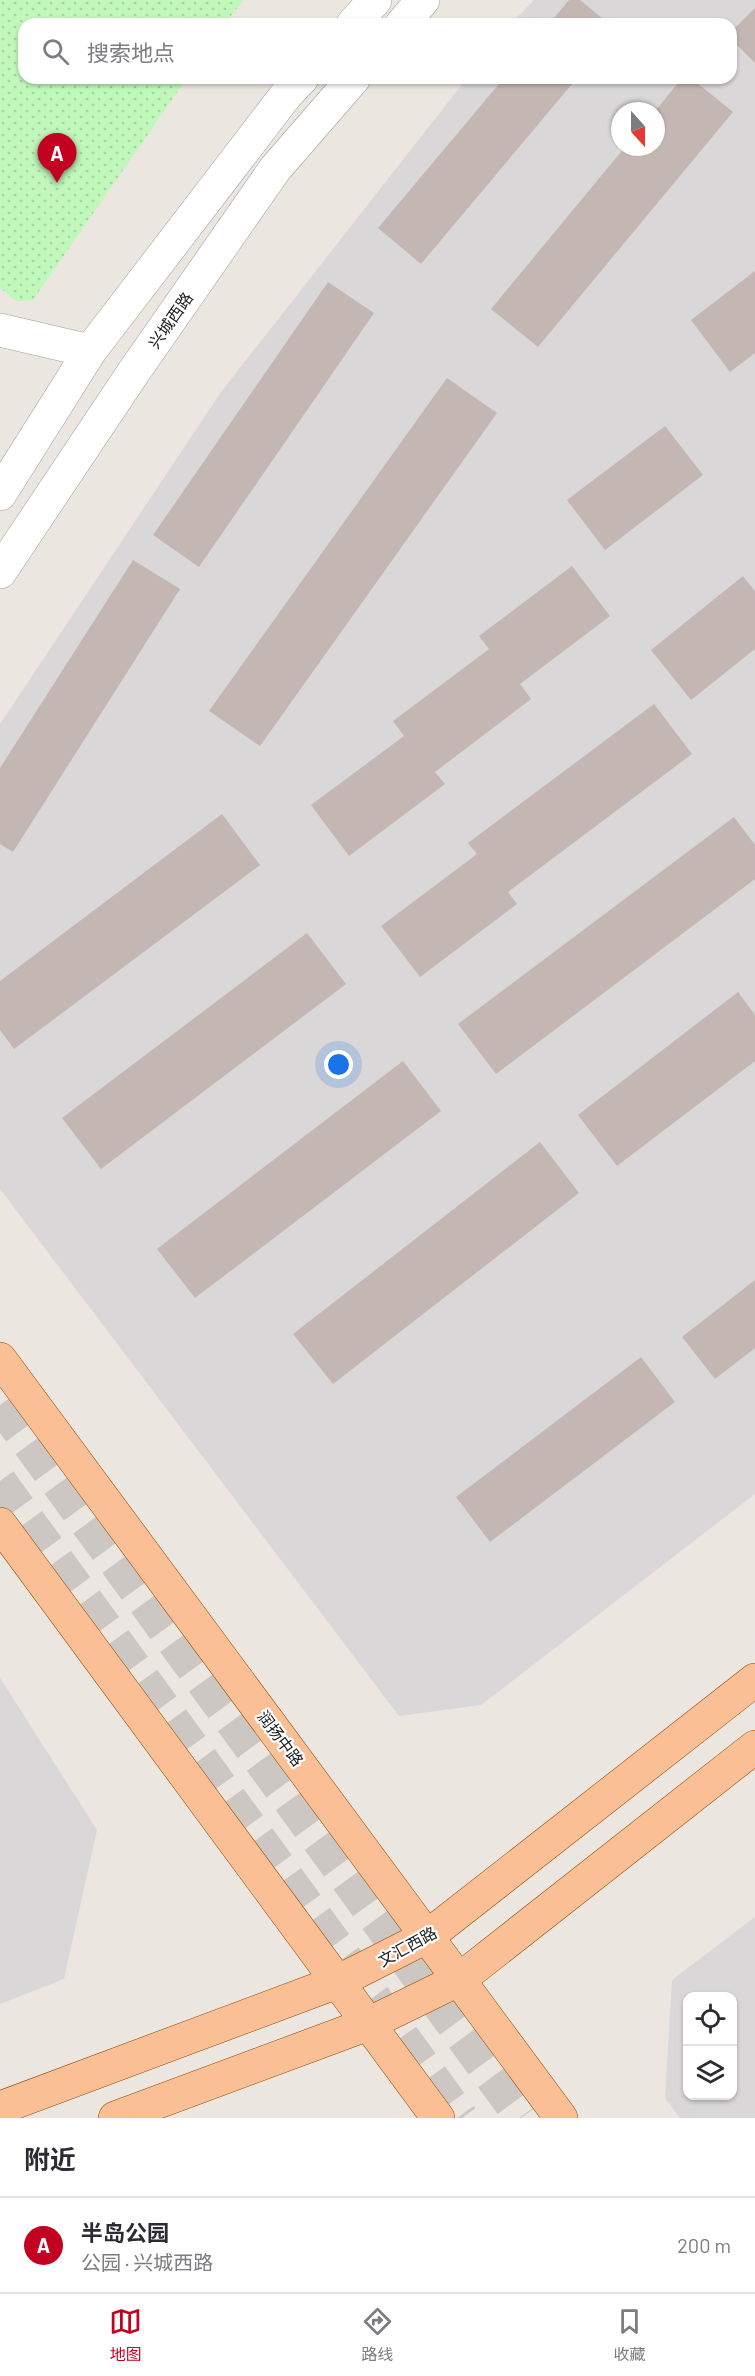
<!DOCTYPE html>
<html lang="zh">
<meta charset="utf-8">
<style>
:root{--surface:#fff;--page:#f7f7f7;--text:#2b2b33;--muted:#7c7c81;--line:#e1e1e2;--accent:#c30222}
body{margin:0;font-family:Barlow,"Noto Sans SC",sans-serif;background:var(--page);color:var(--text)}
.controls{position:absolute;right:18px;bottom:18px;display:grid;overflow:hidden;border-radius:12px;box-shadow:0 2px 4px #0004}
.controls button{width:54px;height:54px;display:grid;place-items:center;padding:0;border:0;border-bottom:2px solid var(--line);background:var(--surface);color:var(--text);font:30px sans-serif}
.compass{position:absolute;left:611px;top:102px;width:54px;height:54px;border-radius:50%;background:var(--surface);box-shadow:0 2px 4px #0004;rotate:159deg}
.you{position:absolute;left:339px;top:1065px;width:21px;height:21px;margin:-15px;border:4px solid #fff;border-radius:50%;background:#1a73e8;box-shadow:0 0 0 9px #1a73e833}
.badge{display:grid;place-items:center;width:39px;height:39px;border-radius:50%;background:var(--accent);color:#fff;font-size:20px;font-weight:700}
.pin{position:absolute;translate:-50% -50px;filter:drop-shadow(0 2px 3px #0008)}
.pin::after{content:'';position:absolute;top:32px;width:21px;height:18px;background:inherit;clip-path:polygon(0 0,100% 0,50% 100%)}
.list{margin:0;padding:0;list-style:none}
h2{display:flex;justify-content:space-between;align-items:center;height:78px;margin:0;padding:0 24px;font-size:26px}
h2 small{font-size:20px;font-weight:400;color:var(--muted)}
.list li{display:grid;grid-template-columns:39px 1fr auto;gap:18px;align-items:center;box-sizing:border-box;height:96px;padding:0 24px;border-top:2px solid var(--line)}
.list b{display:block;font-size:22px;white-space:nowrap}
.list p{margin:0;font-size:20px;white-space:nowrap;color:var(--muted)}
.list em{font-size:20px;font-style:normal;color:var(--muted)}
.icon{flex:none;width:33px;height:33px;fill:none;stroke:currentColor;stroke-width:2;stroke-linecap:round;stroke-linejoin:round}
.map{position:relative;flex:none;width:755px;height:2118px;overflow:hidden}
.search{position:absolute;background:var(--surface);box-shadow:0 2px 4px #0004;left:18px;right:18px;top:18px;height:66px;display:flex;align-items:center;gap:15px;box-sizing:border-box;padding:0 21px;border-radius:18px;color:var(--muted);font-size:22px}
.sheet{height:174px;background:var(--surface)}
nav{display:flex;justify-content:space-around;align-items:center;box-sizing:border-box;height:84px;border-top:2px solid var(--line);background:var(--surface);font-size:16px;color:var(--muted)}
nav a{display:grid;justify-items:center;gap:3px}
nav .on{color:var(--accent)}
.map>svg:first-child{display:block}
.residential{fill:#d9d7d7;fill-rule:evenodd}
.park{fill:url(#park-dots)}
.building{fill:#c4b7b3}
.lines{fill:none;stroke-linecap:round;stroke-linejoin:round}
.highway-tunnel{stroke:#ccc7c2;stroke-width:33;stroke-dasharray:33 16;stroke-linecap:butt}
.minor-casing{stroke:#9e9e9e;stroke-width:34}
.major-casing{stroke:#8f4901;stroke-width:34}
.minor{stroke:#fff;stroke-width:33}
.major{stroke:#fbbf96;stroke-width:33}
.labels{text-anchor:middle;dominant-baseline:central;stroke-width:4.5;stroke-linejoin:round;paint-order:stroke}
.street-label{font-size:16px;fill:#1a1a1a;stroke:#fff}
</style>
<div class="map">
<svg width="755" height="2118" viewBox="0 0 755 2118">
<defs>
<pattern id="park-dots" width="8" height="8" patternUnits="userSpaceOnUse" patternTransform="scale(1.5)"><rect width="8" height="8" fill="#c0f8bb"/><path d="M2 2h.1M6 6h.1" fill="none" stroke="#a4d4a0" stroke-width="1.8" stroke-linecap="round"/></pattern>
</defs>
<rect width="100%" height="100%" fill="#ece6e0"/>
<g class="residential">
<path d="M534 0H755V1494L481 1705 399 1716 0 1189V724L221 392 467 78H731V24H511ZM620 111H656V147H620Z"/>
<path d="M0 1678 97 1830 64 1979 0 2004Z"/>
<path d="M755 1917V2118H680L665 2098 672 1980ZM732 1996V2096H688V1996Z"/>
</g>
<path class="park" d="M0 0H244L224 24H24V78H187L33 300 16 301 0 288Z"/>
<g class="building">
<path d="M569 0H580L609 24H549Z"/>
<path d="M755 8V63L731 39V32Z"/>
<path d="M504 78H577L421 264 378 228Z"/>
<path d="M682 78H691L733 112 538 347 491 309 625 147H656V110Z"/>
<path d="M755 271V353L730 372 691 320Z"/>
<path d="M328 282 374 313 199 567 153 535Z"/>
<path d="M447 378 497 413 260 746 209 711Z"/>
<path d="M665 426 703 475 605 550 567 500Z"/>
<path d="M133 560 180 589 13 852 0 844V768Z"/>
<path d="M572 566 610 616 520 684 531 699 435 772 445 784 349 856 311 805 404 736 393 721 489 649 479 636Z"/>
<path d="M743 576 755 591V649L691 700 651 650Z"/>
<path d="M654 704 692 754 508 892 517 904 420 977 381 926 477 854 468 843Z"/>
<path d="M222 814 260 865 14 1049 0 1030V981Z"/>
<path d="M734 817 755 845V879L496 1074 458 1024Z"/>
<path d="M307 933 346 984 101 1169 62 1118Z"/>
<path d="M738 992 755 1015V1061L617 1166 578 1115Z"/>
<path d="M403 1061 441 1111 195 1298 157 1249Z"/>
<path d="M540 1142 579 1193 333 1384 293 1334Z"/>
<path d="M755 1280V1348L715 1379 682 1337Z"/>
<path d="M641 1357 675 1402 490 1542 456 1497Z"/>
</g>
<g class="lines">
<g class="highway-tunnel">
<path d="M0 1405 521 2118"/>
<path d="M0 1481 462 2118"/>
</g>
<defs>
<g id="minor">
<path d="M353 24 375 0"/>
<path d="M402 24 423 0"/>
<path d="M0 330 90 351"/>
<path d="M0 494 90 351 286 95 302 78"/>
<path d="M0 572 133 373 275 169 354 78"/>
</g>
<g id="major">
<path d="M0 1359 561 2118"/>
<path d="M0 1524 438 2118"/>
<path d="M0 2108 337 1982 428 1936 755 1680"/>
<path d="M115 2118 368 2024 460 1979 755 1747"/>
</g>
</defs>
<use href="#minor" class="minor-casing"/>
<use href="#major" class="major-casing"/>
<use href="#minor" class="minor"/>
<use href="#major" class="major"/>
</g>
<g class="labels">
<g class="street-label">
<text transform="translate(170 320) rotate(-55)">兴城西路</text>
<text transform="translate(281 1738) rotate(53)">润扬中路</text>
<text transform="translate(407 1946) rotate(-29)">文汇西路</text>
</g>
</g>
</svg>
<div class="controls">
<button><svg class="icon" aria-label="locate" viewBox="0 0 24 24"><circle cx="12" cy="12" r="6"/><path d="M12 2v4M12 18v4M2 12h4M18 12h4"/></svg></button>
<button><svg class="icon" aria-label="layers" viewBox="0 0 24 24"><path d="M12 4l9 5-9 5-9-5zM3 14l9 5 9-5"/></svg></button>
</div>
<svg class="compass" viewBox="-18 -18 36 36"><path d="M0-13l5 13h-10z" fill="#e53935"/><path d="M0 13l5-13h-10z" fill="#7c7c81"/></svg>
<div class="you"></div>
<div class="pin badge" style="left:57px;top:183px">A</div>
<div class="search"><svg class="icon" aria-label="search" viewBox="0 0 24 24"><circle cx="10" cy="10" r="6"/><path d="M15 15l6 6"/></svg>搜索地点</div>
</div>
<section class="sheet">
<h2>附近<small></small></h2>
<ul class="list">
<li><span class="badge">A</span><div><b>半岛公园</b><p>公园 · 兴城西路</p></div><em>200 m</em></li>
</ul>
</section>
<nav>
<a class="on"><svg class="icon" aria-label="map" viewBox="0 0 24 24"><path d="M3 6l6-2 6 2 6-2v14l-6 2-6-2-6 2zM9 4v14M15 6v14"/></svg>地图</a>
<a><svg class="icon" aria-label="directions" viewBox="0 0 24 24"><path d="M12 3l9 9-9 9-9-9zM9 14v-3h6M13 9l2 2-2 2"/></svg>路线</a>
<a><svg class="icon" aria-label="saved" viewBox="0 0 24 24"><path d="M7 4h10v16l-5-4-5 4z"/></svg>收藏</a>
</nav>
